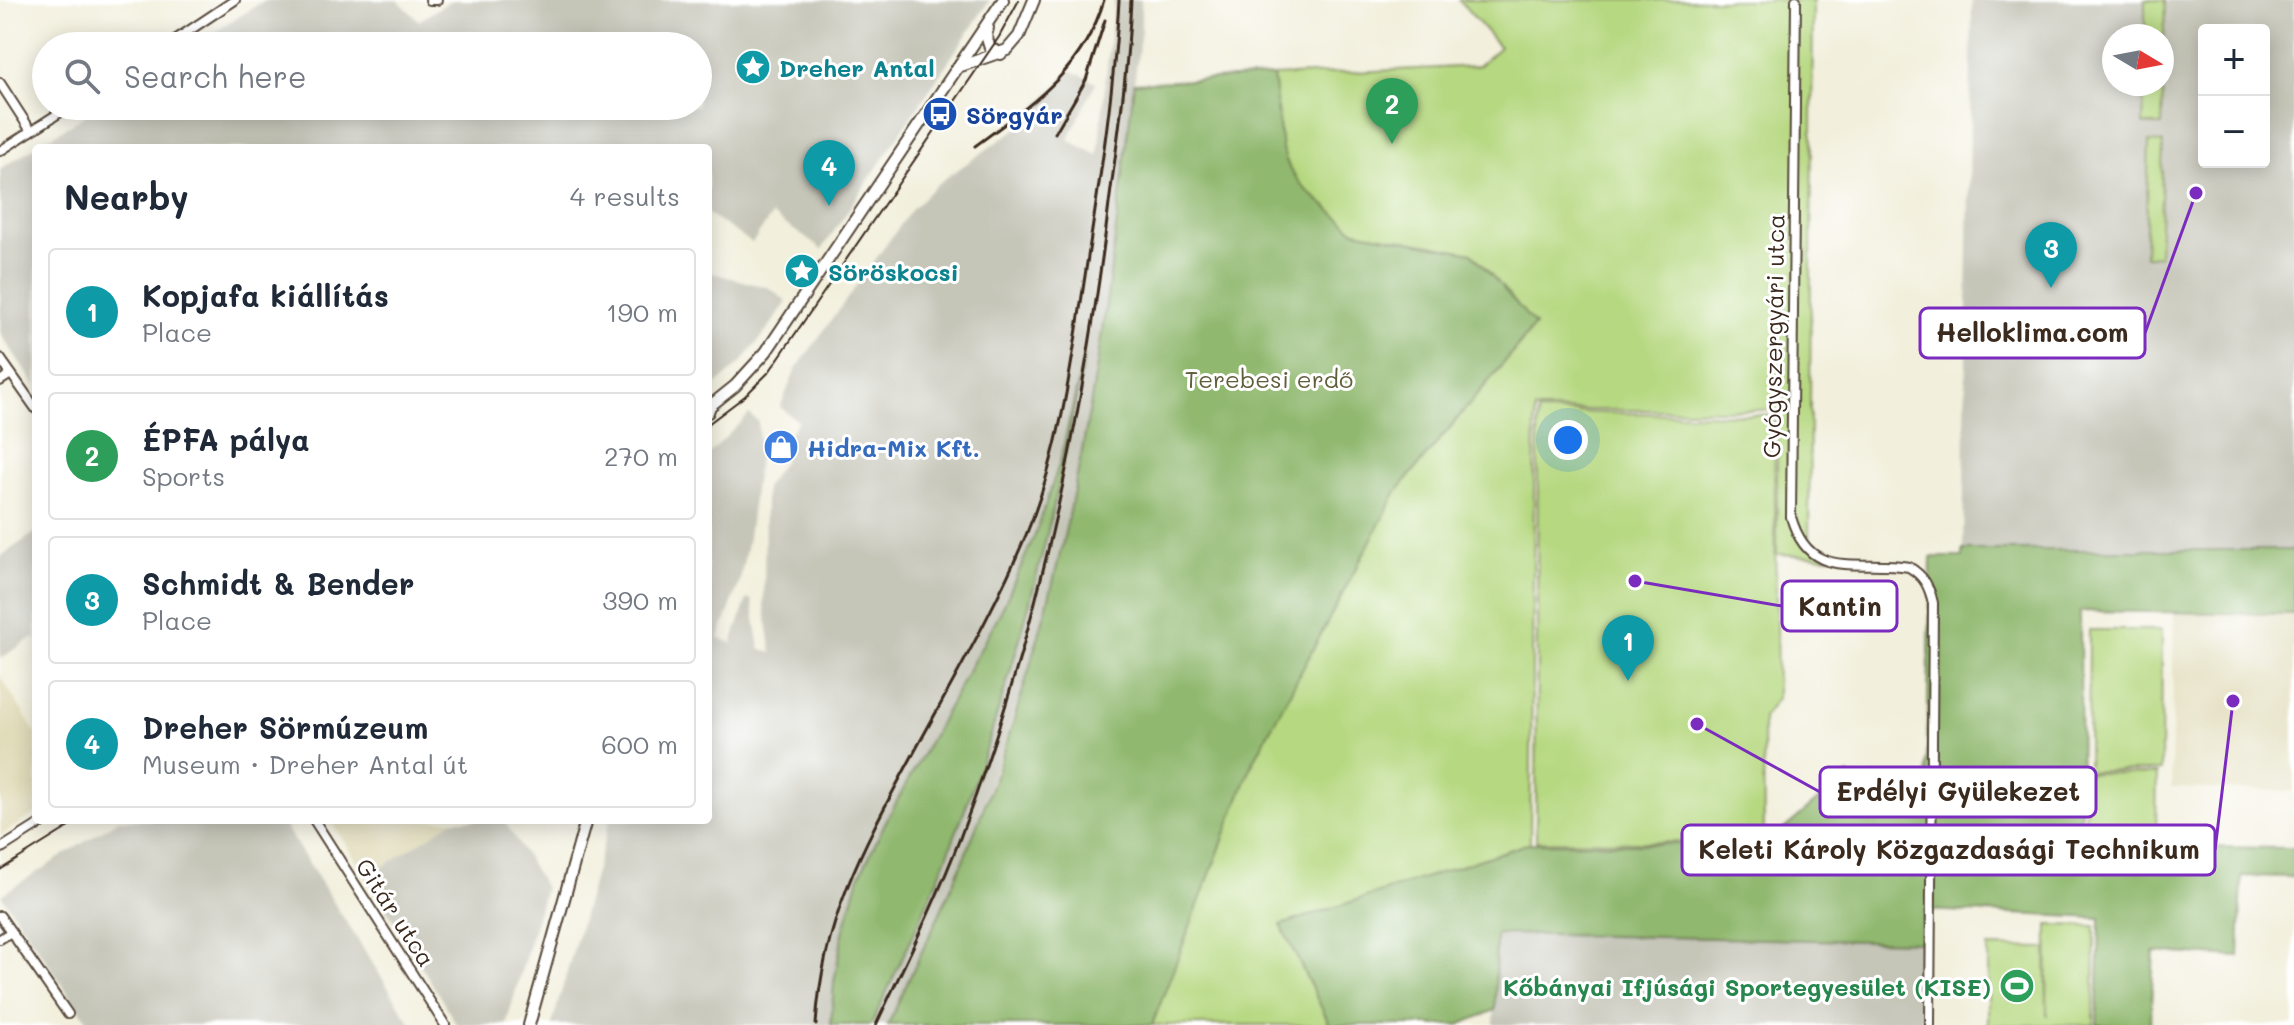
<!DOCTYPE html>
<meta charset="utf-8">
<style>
:root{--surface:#fff;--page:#f2f2f3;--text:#1f2937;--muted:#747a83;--line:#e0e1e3;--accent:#ea580c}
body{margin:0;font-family:Mali,sans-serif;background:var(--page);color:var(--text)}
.controls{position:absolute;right:24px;top:24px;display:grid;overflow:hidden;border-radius:8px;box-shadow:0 4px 20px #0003}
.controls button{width:72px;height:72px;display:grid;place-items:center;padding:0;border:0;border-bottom:2px solid var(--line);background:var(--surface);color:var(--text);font:40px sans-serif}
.compass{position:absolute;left:2102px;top:24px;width:72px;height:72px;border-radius:50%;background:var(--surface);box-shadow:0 4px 20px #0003;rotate:100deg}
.you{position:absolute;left:1568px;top:440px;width:28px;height:28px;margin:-20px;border:6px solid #fff;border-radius:50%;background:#1a73e8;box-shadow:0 0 0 12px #1a73e833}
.badge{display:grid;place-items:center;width:52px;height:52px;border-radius:50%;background:var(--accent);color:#fff;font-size:26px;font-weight:700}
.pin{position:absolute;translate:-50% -66px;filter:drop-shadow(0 2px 4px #0008)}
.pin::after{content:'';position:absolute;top:42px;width:28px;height:24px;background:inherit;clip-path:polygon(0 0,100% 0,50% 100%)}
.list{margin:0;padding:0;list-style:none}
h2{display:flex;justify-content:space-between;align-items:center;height:104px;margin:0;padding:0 32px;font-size:34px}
h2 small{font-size:26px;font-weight:400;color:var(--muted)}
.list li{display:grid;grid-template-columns:52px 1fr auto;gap:24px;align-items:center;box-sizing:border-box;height:128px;margin:0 16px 16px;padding:0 16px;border:2px solid var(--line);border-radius:8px}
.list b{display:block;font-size:30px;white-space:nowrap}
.list p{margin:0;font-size:26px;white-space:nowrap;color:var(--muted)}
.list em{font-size:26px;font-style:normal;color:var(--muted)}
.icon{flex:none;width:44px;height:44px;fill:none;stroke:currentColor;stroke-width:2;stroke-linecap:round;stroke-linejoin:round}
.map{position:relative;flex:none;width:2294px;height:1025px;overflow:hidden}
.search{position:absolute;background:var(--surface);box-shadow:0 4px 20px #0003;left:32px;top:32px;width:680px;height:88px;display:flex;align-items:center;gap:20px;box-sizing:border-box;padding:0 28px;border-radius:44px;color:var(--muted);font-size:30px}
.panel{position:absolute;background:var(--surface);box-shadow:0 4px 20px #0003;left:32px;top:144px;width:680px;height:680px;border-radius:8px}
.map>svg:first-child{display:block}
.built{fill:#e1dcba}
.industrial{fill:#c5c5b8;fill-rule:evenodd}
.green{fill:#b6d880;stroke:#78814f;stroke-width:2}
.forest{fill:#90b86e;stroke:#667146;stroke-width:2}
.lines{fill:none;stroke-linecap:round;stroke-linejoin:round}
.minor-casing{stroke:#56483a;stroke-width:12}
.major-casing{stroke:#56483a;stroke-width:14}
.minor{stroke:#fff;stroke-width:8}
.major{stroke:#fff;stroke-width:10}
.tram{stroke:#3b2a1e;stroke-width:2}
.rail{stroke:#3b2a1e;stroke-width:3}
.labels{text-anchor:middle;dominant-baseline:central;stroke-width:6;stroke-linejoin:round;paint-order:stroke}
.culture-label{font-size:24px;font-weight:bold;fill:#0d838f;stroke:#fff;text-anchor:start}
.transit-label{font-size:24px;font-weight:bold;fill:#164399;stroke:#fff;text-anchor:start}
.street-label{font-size:24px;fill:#3b2a1e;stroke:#fff}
.park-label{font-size:24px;fill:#605e3b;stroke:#fff}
.shop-label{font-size:24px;font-weight:bold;fill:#366cbe;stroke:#fff;text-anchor:start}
.leisure-label{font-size:24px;font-weight:bold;fill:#27864d;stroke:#fff;text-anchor:end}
.leader{fill:none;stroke:#7b2cbf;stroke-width:3}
.callout-dot{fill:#7b2cbf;stroke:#fff;stroke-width:3}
.callout{fill:#fff;stroke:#7b2cbf;stroke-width:3}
.callout-label{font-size:26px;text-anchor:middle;font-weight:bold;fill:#3b2a1e}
</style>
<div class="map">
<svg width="2294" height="1025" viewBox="0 0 2294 1025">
<rect width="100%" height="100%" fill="#fff"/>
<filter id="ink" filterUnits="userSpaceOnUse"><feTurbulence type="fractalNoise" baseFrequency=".0125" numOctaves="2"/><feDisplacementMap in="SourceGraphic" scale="16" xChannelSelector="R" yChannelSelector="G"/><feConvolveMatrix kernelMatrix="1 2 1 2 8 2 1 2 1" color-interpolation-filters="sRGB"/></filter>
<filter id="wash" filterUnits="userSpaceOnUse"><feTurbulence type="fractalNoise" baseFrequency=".006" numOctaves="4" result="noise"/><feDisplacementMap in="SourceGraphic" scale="32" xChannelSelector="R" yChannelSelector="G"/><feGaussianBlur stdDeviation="1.8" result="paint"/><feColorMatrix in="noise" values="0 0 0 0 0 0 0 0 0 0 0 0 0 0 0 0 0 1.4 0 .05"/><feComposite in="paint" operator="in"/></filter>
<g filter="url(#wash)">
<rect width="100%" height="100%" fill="#f2efdc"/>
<g class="built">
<path d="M2174 613 2294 614V791L2171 788Z"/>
<path d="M0 675 36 734V813L0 836Z"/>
<path d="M330 820H454L367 877Z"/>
</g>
<g class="industrial">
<path d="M265 0H398L419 21 451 0H990L822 249 772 215 752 243 708 214V148H36V386L0 333V169L100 106H698V46H193Z"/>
<path d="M1114 0H1141V30L1099 358 1079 466 1046 611 1026 677 981 812 952 887 888 1025H871L914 934 980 764 1026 620 1065 463 1079 381 1060 462 1035 535 1002 609 885 823 859 877 843 933 834 982 831 1025H552L610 820H708V455L749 414 758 421 759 452 748 537 740 581 719 638 732 643 747 599 752 600 760 649 772 653 764 604 765 488 784 460 776 454 798 421 780 407 796 369 912 209 937 184 1016 129 1070 70 1096 82 1068 140 1098 155Z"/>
<path d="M1972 0H2294V550H1963ZM2204 30H2264V162H2204ZM2114 36H2162V84H2114Z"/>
<path d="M708 272 770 288 787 302 763 336 740 364 708 392Z"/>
<path d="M36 532V640L33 637 0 659V557Z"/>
<path d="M119 820H204L209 828 221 820H281L412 1025H90L1 895Z"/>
<path d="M454 820H504L545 888 506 1025H457L367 877Z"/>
<path d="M1495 934 1922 942V1025H1494Z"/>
</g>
<g class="green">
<path d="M1459 0H1813L1809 543 1829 557 1777 554V416L1769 410H1535L1530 843 1281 925 1330 1025H1152L1253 762 1397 491 1535 326 1472 253 1355 231 1304 188 1290 170 1282 149 1273 76 1478 66 1500 47Z"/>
<path d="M2145 0H2165L2162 125H2143L2144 84H2162V36H2145Z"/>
<path d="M2149 142 2163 143 2159 256H2145Z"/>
<path d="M1538 412 1767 415 1774 422 1777 698 1763 718 1764 843 1536 841Z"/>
<path d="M2089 630H2162L2161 771H2088Z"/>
<path d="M2086 773 2157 774 2156 837 2085 836Z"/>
<path d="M2048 925 2095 926 2094 1025H1988V947L2046 948 2047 1017Z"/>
</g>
<g class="forest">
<path d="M1273 76 1282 149 1290 170 1304 188 1355 231 1472 253 1535 325 1397 491 1253 762 1152 1025H888C908 979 931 934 951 888 990 801 1020 705 1045 613 1092 440 1113 261 1134 83Z"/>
<path d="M1084 355C1054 527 1010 696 946 859 923 915 897 970 871 1025H831L834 982 843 933 859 877 885 823 1002 609 1035 535 1060 462Z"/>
<path d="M1963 550H2294V614L2080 611 2081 846 2294 848V877L2242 876 2239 957 2154 952 2150 1025H2097L2100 918 1925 910 1922 942 1496 934 1495 1010 1459 1025H1330L1281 925 1530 843 1765 845 1848 775 1926 807 1931 557H1963Z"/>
</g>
</g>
<g filter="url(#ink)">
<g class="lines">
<defs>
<g id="minor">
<path d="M430 0H437"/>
<path d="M1796 0 1791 517C1810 583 1858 558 1909 567 1924 576 1929 586 1933 603L1930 1025"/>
<path d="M166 46 235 0"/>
<path d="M0 83 31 131"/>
<path d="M0 151 70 106"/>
<path d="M0 358 36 409"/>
<path d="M0 381 11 374"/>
<path d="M314 820 445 1025"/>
<path d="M0 849 46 820"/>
<path d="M0 916 68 1014"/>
<path d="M0 939 11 932"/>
</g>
<g id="major">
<path d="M988 28 986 35 990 48 1001 54"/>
<path d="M961 66 1007 50 1019 36 1034 0"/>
<path d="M708 412 710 406 735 386 766 352 1003 0"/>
<path d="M529 1025 586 820"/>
</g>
</defs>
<use href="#minor" class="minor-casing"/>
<use href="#major" class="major-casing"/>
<use href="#minor" class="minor"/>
<use href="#major" class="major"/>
<g class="tram">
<path d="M708 424 745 396 769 372 999 37 1019 0"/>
<path d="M0 870 80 820"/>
</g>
<g class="rail">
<path d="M1055 133 1086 80 1105 20"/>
<path d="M975 146C1032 104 1083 71 1104 0"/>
<path d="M816 1025C822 923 862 848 910 760 950 686 993 613 1026 535 1060 454 1072 362 1085 276 1099 185 1114 92 1119 0"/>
<path d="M876 1025C905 963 936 902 960 838 1038 633 1083 421 1109 204 1118 136 1128 68 1131 0"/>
</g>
</g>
</g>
<defs>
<symbol id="sight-disc" viewBox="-11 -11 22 22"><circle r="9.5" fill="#0f9aa8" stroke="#fff"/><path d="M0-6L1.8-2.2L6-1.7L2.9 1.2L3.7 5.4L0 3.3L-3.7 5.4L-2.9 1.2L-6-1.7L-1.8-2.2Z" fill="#fff"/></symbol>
<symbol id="bus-disc" viewBox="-11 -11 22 22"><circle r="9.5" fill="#1a4fb4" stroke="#fff"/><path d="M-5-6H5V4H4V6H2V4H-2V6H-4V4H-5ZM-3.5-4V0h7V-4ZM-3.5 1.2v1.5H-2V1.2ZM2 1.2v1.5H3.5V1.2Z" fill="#fff"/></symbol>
<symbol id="shop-disc" viewBox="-11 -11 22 22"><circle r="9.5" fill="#3f7fe0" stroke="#fff"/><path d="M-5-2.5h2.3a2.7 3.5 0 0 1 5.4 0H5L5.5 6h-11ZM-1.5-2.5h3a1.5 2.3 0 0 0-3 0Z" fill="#fff"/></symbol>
<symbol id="stadium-disc" viewBox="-11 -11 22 22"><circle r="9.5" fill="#2e9e5b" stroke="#fff"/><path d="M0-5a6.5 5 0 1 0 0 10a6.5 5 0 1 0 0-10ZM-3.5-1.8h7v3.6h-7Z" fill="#fff"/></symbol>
</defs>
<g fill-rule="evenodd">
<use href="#sight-disc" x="733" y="47" width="40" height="40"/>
<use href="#bus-disc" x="920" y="94" width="40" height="40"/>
<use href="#sight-disc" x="782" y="251" width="40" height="40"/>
<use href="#shop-disc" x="761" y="427" width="40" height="40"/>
<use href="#stadium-disc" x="1997" y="966" width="40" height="40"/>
</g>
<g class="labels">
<g class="culture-label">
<text x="779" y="67">Dreher Antal</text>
<text x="828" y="271">Söröskocsi</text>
</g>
<g class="transit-label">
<text x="966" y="114">Sörgyár</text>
</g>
<g class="street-label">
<text transform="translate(1773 336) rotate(-89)">Gyógyszergyári utca</text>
<text transform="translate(396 912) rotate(57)">Gitár utca</text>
</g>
<g class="park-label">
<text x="1269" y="378">Terebesi erdő</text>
</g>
<g class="shop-label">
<text x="807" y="447">Hidra-Mix Kft.</text>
</g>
<g class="leisure-label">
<text x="1991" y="986">Kőbányai Ifjúsági Sportegyesület (KISE)</text>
</g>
</g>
<path class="leader" d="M2196 193L2145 333M1635 581L1782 606M1697 724L1820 792M2233 701L2215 850"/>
<g class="callout-dot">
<circle cx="2196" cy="193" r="8"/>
<circle cx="1635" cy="581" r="8"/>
<circle cx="1697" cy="724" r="8"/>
<circle cx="2233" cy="701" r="8"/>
</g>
<g class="callout">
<rect x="1920" y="308" width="225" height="50" rx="8"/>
<rect x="1782" y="581" width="115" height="50" rx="8"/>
<rect x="1820" y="767" width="276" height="50" rx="8"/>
<rect x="1682" y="825" width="533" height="50" rx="8"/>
</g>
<g class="callout-label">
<text x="2032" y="342">Helloklima.com</text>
<text x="1840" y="616">Kantin</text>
<text x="1958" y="801">Erdélyi Gyülekezet</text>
<text x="1949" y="859">Keleti Károly Közgazdasági Technikum</text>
</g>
</svg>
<div class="controls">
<button>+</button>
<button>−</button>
</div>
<svg class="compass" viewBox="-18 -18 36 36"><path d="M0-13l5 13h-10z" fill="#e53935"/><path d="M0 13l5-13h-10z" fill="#747a83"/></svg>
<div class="you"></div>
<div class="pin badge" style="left:1628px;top:681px;background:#0f9aa8">1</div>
<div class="pin badge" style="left:1392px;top:144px;background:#2e9e5b">2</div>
<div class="pin badge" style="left:2051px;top:288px;background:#0f9aa8">3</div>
<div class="pin badge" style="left:829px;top:206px;background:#0f9aa8">4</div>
<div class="search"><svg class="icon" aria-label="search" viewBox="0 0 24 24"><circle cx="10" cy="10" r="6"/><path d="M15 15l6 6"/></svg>Search here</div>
<section class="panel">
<h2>Nearby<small>4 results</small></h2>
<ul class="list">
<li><span class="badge" style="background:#0f9aa8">1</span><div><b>Kopjafa kiállítás</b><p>Place</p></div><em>190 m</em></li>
<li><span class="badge" style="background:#2e9e5b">2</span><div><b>ÉPFA pálya</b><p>Sports</p></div><em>270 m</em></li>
<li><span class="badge" style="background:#0f9aa8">3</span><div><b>Schmidt &amp; Bender</b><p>Place</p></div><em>390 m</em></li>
<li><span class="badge" style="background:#0f9aa8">4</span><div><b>Dreher Sörmúzeum</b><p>Museum · Dreher Antal út</p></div><em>600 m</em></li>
</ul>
</section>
</div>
